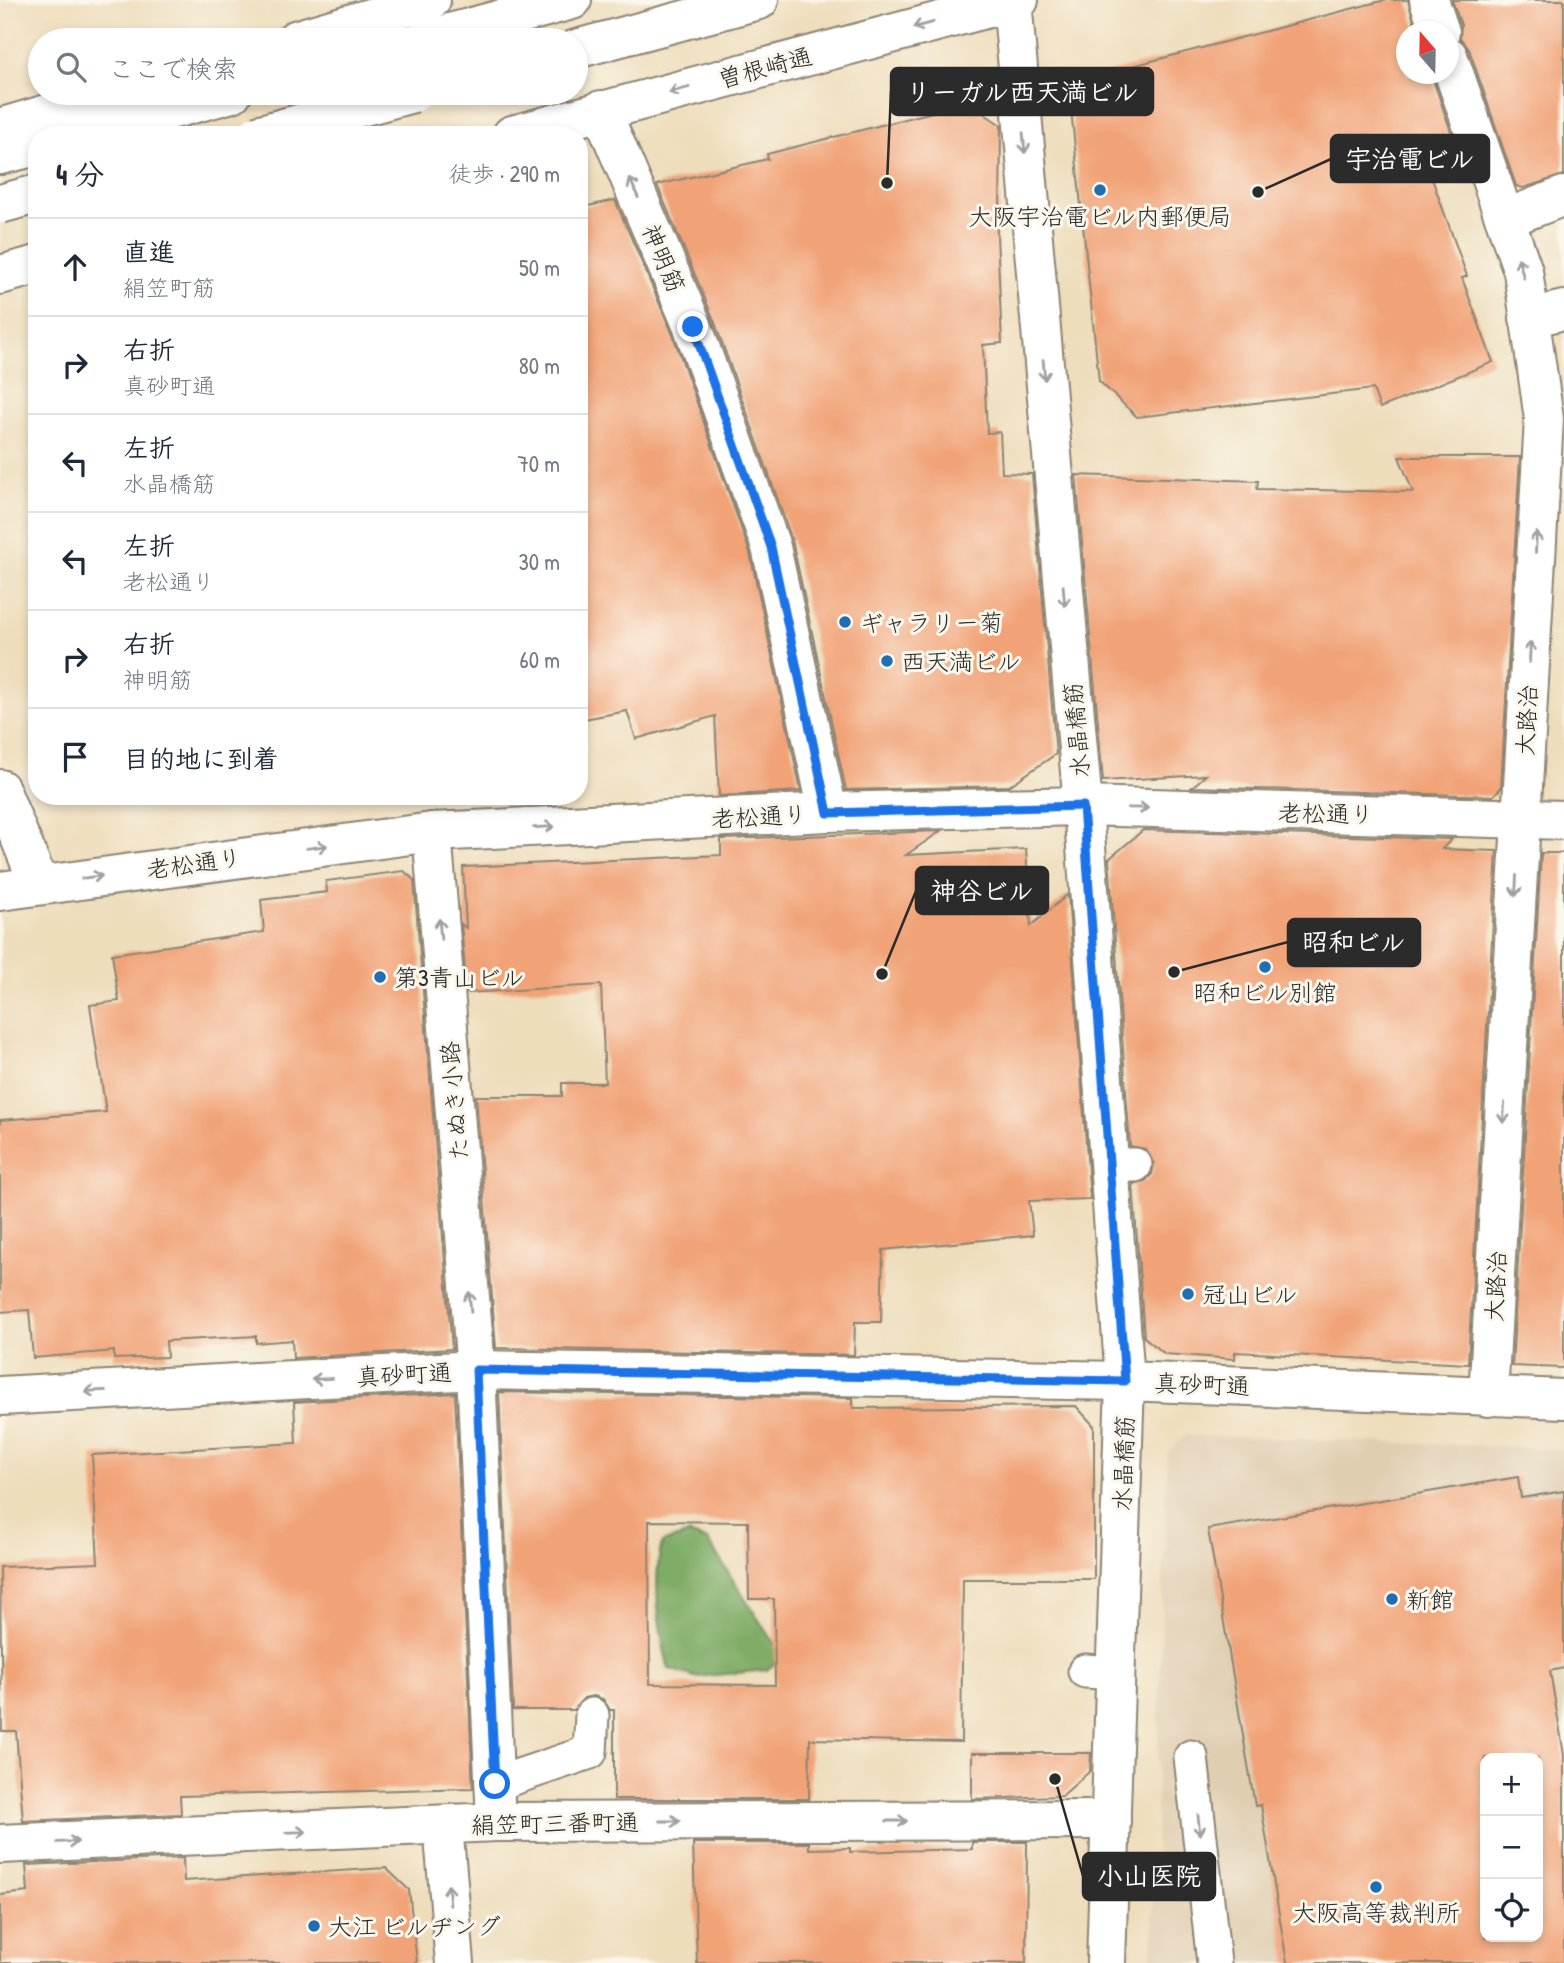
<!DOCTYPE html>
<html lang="ja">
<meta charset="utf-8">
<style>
:root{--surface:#fff;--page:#f6f6f7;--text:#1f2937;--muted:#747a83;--line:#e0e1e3}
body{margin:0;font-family:"Patrick Hand","Klee One",sans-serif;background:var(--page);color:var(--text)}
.controls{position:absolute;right:21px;bottom:21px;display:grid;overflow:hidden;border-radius:14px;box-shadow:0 4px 10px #0003}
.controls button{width:63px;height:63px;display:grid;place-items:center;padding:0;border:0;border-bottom:2px solid var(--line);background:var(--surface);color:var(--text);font:35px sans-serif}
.compass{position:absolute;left:1396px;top:21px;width:63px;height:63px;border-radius:50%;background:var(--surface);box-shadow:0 4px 10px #0003;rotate:340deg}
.stop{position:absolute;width:21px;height:21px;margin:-16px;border:5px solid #1a73e8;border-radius:50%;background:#fff}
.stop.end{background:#1a73e8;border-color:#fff;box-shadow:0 2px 7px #0008}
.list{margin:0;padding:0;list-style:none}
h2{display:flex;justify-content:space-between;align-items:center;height:91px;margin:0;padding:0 28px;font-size:30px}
h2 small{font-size:23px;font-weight:400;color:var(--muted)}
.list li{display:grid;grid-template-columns:46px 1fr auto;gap:21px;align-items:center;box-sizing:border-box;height:98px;padding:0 28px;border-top:2px solid var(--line)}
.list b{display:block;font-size:26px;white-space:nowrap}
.list p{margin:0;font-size:23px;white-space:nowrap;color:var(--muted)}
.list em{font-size:23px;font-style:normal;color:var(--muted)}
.icon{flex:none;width:38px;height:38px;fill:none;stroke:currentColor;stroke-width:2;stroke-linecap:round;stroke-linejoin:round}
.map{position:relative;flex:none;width:1564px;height:1963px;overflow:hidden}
.search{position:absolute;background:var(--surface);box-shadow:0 4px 10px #0003;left:28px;top:28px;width:560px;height:77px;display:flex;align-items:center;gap:18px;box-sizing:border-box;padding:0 24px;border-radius:38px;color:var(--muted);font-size:26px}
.panel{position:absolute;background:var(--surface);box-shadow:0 4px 10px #0003;left:28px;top:126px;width:560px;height:679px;border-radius:28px}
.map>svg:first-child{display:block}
.built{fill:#e0ceb1;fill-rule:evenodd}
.forest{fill:#7eac65;stroke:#546c48;stroke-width:2}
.building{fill:#f1a377;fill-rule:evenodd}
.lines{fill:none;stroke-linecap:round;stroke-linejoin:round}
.service-casing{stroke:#8c8473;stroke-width:37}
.minor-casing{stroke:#8c8473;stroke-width:42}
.tertiary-casing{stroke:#8c8473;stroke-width:42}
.trunk-casing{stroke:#8c8473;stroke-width:42}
.service{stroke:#fff;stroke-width:33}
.minor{stroke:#fff;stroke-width:38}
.tertiary{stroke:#fff;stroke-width:38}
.trunk{stroke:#fff;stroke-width:38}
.trunk-bridge-casing{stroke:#8c8473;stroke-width:42;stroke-linecap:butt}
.trunk-bridge{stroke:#fff;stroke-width:38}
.oneway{stroke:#a0a0a0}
.route{stroke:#1a73e8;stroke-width:9}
.poi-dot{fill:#1f6fb2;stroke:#fbf7ec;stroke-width:2.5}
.labels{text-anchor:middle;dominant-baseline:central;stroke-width:6;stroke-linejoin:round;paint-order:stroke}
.street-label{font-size:24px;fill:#2b2b2b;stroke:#fbf7ec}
.poi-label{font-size:24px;fill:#2b2b2b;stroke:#fbf7ec;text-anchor:start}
.leader{fill:none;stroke:#2b2b2b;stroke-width:2.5}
.callout-dot{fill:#2b2b2b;stroke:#fbf7ec;stroke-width:2.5}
.callout{fill:#2b2b2b;stroke:#2b2b2b;stroke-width:2.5}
.callout-label{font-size:26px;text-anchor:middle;font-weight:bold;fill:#fff}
</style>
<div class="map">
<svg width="1564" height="1963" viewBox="0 0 1564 1963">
<rect width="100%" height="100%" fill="#fbf7ec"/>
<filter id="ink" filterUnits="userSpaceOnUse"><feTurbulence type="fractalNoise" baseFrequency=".0143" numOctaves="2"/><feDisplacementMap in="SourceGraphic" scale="14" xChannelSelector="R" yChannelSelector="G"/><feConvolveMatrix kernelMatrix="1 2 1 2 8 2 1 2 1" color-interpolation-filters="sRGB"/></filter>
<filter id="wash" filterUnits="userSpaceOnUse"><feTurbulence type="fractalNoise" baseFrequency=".00686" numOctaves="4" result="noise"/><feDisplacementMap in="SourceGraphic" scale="28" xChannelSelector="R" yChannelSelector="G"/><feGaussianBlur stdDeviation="1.57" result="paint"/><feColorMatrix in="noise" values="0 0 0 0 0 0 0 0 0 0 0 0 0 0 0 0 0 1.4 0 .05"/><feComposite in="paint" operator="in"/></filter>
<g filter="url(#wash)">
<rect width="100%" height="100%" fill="#edb"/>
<path class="built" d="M1186 1435 1564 1449V1963H1152L1167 1454ZM1485 1758H1538V1937H1485Z"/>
<path class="forest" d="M689 1534 708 1541 782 1656 767 1670 695 1677 669 1669C659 1633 652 1579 662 1543Z"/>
<g id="blocks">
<g class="building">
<path d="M1385 0H1408L1417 32H1406V74H1431L1462 163 1420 145 1467 276 1462 278 1493 362 1380 408 1373 389 1137 417 1099 381 1071 109 1098 75Z"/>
<path d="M1452 0H1564V175L1523 188 1516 186 1469 49 1460 38 1461 25Z"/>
<path d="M968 103 1001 125 1000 212 996 213 1002 343 983 345 987 433 1000 432 1002 473 1032 474 1056 754 1009 786 846 790 792 540 714 320 657 185 768 159 767 154Z"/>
<path d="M615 200 673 335 750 553 801 791 719 796 715 716 636 739 627 711 579 720V208Z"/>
<path d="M1399 457H1520L1501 788 1493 796 1192 787 1206 775 1103 781 1076 475 1258 481 1257 489 1413 492Z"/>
<path d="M1143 830 1452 839 1442 849 1497 851 1468 1364 1235 1352V1359L1165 1354 1144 1337 1133 1184 1145 1181 1152 1174 1154 1164 1145 1149 1130 1146 1109 859Z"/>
<path d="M941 831 906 855 1026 849 1031 926 1068 894 1090 1199 1029 1201 1033 1235 883 1250 881 1322H855L854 1355 496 1348 476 1096H562V1083H605L601 985 467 993 461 924 466 928 463 867 721 855V839Z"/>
<path d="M1541 853H1564V1368L1512 1366Z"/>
<path d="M404 871 414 880 452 1349 293 1358 292 1340 256 1343V1336L166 1341 167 1357 114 1359V1351L33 1358 29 1310 0 1312V1120L106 1112 90 1005 119 1001 112 954 264 932 261 900 327 892 326 881Z"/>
<path d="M499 1392 853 1398V1408L1076 1406 1094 1426V1579H963L961 1742 810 1739 809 1799H614V1710H610L603 1699 594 1696 584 1698 574 1710H513ZM649 1521 748 1522 749 1599H774L775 1685 650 1684Z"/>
<path d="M455 1393 473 1788 180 1796 181 1814 23 1821 16 1731H2L0 1567 98 1563 92 1455 296 1443 294 1402Z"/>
<path d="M1518 1477 1521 1498 1564 1491V1668L1550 1671 1564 1755V1963H1287L1261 1805 1255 1806 1208 1529ZM1485 1758H1538V1937H1485Z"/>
<path d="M972 1753H1091L1090 1771 1062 1796 972 1799Z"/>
<path d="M972 1842H1027L1026 1963H697L693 1843H809V1849L850 1848V1852L972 1849Z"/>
<path d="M183 1858 184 1881 386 1868 409 1890 417 1963H0V1895L28 1892 26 1865Z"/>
</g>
</g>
</g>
<g filter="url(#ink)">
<use href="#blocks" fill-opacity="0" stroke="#8c8473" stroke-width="2"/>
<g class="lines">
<defs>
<g id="service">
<path d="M1109 1165H1135"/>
<path d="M1085 1671 1116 1673"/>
<path d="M1191 1757 1214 1963"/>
<path d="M495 1784 590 1752 592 1715"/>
</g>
<g id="minor">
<path d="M1012 0 1083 806 1125 1381"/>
<path d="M1429 0 1440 32"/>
<path d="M1448 56 1523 271 1544 419 1488 1397"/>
<path d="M601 110 693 327 771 547 828 812"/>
<path d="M1505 219 1564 196"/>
<path d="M1529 318 1564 310"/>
<path d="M0 789 39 884"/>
<path d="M432 832 476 1370 496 1822"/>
<path d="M0 891 432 832 828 812 1083 806 1564 820"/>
<path d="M0 1396 476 1370 1125 1381 1564 1399"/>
<path d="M443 1826 455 1963"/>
<path d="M0 1844 496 1822 1111 1820"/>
</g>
<path id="tertiary" d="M1106 1963 1125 1381"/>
<g id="trunk">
<path d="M295 40 431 0"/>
<path d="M424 40 572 0"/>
<path d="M576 49 759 0"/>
<path d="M0 128 118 93"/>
<path d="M79 135 232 93"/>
<path d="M512 135 1019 0"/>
<path d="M0 155 37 146"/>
<path d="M0 275 37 265"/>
</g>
</defs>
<use href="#service" class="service-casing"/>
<use href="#minor" class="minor-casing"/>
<use href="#tertiary" class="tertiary-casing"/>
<use href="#trunk" class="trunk-casing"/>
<use href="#service" class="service"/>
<use href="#minor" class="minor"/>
<use href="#tertiary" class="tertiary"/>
<use href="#trunk" class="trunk"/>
<defs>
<g id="trunk-bridge">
<path d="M257 135 413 93"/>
<path d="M0 204 37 194"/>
</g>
</defs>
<use href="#trunk-bridge" class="trunk-bridge-casing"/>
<use href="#trunk-bridge" class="trunk-bridge"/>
</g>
<defs><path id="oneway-shaft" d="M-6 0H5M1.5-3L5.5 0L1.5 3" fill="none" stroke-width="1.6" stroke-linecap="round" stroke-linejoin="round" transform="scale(1.75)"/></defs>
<g class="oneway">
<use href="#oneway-shaft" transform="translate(923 25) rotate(165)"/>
<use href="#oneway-shaft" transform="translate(679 90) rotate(165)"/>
<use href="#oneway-shaft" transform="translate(1024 143) rotate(85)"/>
<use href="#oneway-shaft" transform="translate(634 188) rotate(-113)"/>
<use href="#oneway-shaft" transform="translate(1521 268) rotate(-105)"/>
<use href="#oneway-shaft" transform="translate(1044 370) rotate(85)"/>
<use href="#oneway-shaft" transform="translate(1536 542) rotate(-87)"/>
<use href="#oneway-shaft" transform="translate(1064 596) rotate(85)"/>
<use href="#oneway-shaft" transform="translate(1530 652) rotate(-87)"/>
<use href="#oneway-shaft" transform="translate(1138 808) rotate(1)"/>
<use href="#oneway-shaft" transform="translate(544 827) rotate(-3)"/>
<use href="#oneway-shaft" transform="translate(317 847) rotate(-8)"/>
<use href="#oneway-shaft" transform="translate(92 877) rotate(-8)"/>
<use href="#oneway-shaft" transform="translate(1516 886) rotate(93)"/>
<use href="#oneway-shaft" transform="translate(440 929) rotate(-95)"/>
<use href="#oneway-shaft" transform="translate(1504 1113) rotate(93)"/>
<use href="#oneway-shaft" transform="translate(470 1302) rotate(-95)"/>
<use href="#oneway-shaft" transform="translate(322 1379) rotate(177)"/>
<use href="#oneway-shaft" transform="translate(95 1391) rotate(177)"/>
<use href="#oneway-shaft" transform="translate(670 1821)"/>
<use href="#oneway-shaft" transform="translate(897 1821)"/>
<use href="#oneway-shaft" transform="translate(1199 1825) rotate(84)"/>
<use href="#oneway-shaft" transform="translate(296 1832) rotate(-2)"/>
<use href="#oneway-shaft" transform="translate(68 1842) rotate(-2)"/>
<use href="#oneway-shaft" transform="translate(449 1895) rotate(-95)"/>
</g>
</g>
<g class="lines" filter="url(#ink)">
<path class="route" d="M495 1784 476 1370 1125 1381 1083 806 828 813 771 547 693 327"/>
</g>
<g class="poi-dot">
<circle cx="1100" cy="190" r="7"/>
<circle cx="845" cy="622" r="7"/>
<circle cx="887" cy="661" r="7"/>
<circle cx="1265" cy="967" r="7"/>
<circle cx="380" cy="977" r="7"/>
<circle cx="1188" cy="1294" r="7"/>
<circle cx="1392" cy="1599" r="7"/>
<circle cx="1376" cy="1887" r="7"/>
<circle cx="314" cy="1926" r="7"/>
</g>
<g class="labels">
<g class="street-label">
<text transform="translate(765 67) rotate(-15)">曽根崎通</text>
<text transform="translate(664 258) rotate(67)">神明筋</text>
<text transform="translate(1526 720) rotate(-87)">大路治</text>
<text transform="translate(1076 730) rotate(-95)">水晶橋筋</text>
<text transform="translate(1326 813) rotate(1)">老松通り</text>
<text transform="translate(759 816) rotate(-3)">老松通り</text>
<text transform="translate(194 863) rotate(-8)">老松通り</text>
<text transform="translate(454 1101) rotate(-95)">たぬき小路</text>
<text transform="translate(1495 1286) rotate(-87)">大路治</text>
<text transform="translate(404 1374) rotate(-3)">真砂町通</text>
<text transform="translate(1202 1384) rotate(2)">真砂町通</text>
<text transform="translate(1123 1463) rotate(-88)">水晶橋筋</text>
<text transform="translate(555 1823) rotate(-1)">絹笠町三番町通</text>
</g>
<g class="poi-label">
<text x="1100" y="216" text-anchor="middle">大阪宇治電ビル内郵便局</text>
<text x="859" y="622">ギャラリー菊</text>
<text x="901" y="661">西天満ビル</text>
<text x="394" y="977">第3青山ビル</text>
<text x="1265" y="992" text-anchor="middle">昭和ビル別館</text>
<text x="1202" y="1294">冠山ビル</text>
<text x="1406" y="1599">新館</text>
<text x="1376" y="1912" text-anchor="middle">大阪高等裁判所</text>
<text x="328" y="1926">大江 ビルヂング</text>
</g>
</g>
<path class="leader" d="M887 183L891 91M1258 192L1331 159M882 974L916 891M1174 972L1288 942M1055 1779L1083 1876"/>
<g class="callout-dot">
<circle cx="887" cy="183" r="7"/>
<circle cx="1258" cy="192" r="7"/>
<circle cx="882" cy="974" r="7"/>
<circle cx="1174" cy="972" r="7"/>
<circle cx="1055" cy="1779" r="7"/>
</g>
<g class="callout">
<rect x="891" y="68" width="262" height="47" rx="7"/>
<rect x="1331" y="135" width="158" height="47" rx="7"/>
<rect x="916" y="867" width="132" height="47" rx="7"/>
<rect x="1288" y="919" width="132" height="47" rx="7"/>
<rect x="1083" y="1853" width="132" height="47" rx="7"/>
</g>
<g class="callout-label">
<text x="1022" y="101">リーガル西天満ビル</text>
<text x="1410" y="168">宇治電ビル</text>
<text x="982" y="900">神谷ビル</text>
<text x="1354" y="951">昭和ビル</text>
<text x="1149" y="1885">小山医院</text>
</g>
</svg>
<div class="controls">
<button>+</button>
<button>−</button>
<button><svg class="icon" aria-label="locate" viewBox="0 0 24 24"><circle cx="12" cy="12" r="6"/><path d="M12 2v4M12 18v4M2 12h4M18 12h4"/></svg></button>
</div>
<svg class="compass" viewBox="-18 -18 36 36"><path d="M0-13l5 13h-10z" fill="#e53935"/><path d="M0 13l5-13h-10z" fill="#747a83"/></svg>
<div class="stop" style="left:495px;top:1784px"></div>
<div class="stop end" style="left:693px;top:327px"></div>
<div class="search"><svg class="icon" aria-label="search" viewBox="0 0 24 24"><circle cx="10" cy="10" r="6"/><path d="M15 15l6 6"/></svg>ここで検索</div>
<section class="panel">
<h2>4 分<small>徒歩 · 290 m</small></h2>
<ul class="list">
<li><svg class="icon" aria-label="ahead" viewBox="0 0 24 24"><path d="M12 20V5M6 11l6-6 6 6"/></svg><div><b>直進</b><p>絹笠町筋</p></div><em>50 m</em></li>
<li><svg class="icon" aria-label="right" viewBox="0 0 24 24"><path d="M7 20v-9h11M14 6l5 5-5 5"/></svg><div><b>右折</b><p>真砂町通</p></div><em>80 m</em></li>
<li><svg class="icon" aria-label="left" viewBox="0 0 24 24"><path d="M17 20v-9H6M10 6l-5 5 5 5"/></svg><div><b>左折</b><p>水晶橋筋</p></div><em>70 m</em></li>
<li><svg class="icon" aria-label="left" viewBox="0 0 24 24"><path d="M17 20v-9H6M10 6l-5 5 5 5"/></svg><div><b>左折</b><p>老松通り</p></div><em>30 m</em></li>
<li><svg class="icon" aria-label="right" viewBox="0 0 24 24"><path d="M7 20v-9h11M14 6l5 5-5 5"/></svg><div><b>右折</b><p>神明筋</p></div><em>60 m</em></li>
<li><svg class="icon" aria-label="arrive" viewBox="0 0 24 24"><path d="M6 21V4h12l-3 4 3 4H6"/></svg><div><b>目的地に到着</b></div></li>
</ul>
</section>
</div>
